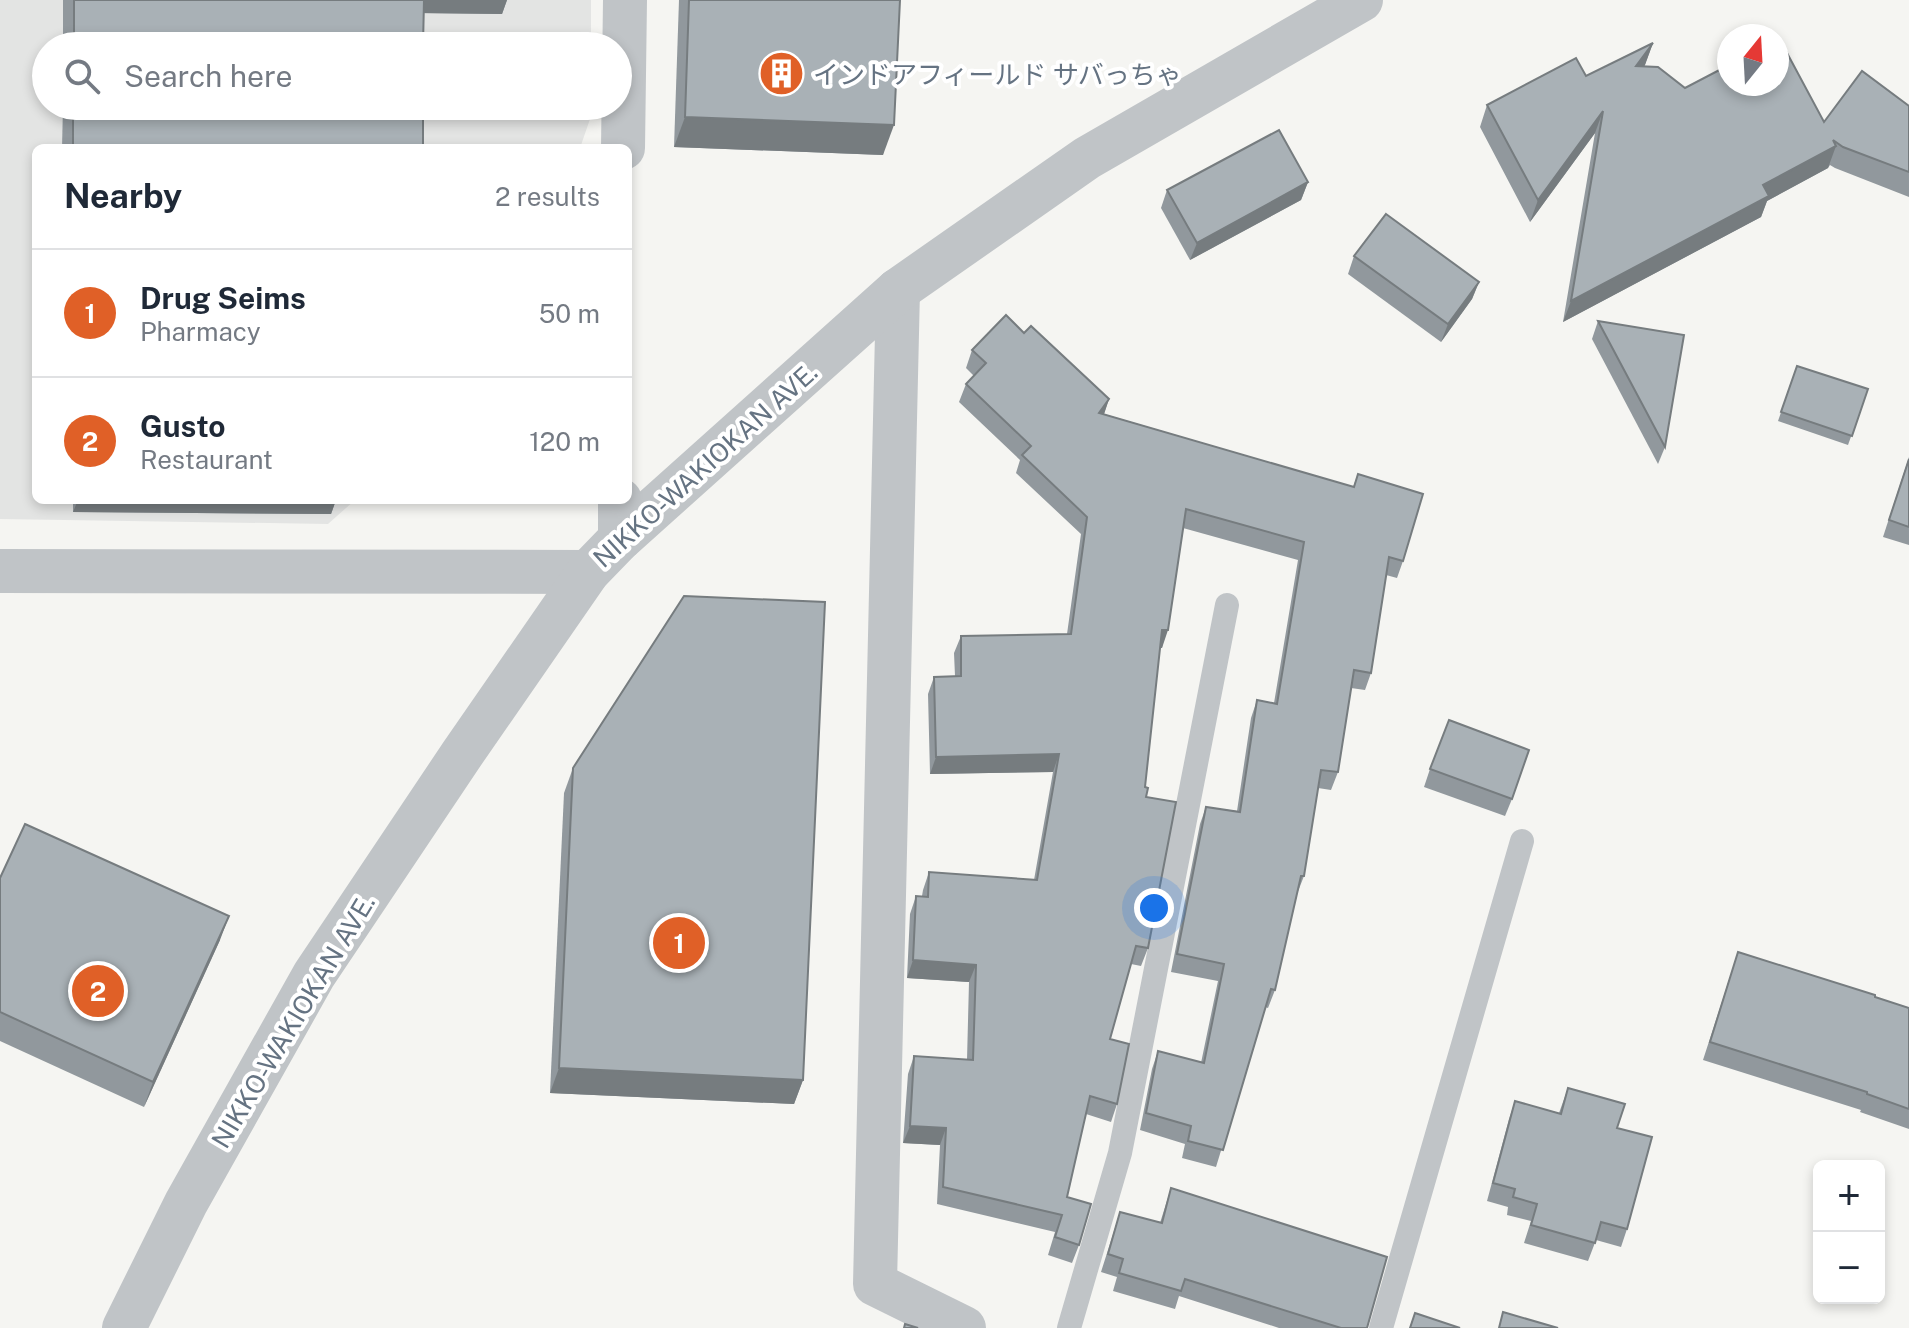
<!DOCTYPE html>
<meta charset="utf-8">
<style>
:root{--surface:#fff;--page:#f2f2f3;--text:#1f2937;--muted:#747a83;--line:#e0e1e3;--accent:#e06027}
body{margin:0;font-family:"Public Sans","Noto Sans JP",sans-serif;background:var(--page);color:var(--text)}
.controls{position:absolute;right:24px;bottom:24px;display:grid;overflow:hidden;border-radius:12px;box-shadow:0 4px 12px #0003}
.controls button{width:72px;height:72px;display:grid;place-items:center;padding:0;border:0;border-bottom:2px solid var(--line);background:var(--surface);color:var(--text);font:40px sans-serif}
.compass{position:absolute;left:1717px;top:24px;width:72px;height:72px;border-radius:50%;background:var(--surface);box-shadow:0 4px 12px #0003;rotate:18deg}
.you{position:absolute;left:1154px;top:908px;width:28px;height:28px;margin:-20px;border:6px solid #fff;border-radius:50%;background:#1a73e8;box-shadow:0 0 0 12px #1a73e833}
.badge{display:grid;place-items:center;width:52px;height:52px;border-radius:50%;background:var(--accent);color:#fff;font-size:26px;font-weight:700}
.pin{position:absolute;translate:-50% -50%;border:4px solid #fff;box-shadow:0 2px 8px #0006}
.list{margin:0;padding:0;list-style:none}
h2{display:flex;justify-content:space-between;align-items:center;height:104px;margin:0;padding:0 32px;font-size:34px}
h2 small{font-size:26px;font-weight:400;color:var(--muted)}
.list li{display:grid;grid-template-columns:52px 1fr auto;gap:24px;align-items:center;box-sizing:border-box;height:128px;padding:0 32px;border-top:2px solid var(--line)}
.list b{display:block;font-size:30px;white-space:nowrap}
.list p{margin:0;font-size:26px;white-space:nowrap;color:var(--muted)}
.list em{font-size:26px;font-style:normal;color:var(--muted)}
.icon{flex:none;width:44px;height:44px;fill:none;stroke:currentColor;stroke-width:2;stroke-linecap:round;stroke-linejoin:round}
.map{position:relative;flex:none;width:1909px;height:1328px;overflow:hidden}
.search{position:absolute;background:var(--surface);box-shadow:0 4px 12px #0003;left:32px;top:32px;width:600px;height:88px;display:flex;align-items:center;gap:20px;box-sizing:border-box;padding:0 28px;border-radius:44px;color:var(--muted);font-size:30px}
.panel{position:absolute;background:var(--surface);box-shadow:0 4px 12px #0003;left:32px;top:144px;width:600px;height:360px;border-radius:12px}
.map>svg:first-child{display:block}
.built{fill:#e3e4e3}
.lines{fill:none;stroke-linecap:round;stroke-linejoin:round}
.service{stroke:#c0c4c7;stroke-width:24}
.minor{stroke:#c0c4c7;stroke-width:44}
.tertiary{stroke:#c0c4c7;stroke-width:44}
.wall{fill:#91989d}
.shaded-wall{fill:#767c7f}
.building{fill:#a9b1b6;stroke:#767c7f;stroke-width:2}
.labels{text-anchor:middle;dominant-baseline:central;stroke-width:8;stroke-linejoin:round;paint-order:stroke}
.poi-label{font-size:26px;fill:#657382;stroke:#fff;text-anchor:start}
.street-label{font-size:26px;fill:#657382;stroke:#fff}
</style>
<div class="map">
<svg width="1909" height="1328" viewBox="0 0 1909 1328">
<rect width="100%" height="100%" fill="#f5f5f2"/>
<path class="built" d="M0 0H591V46H46V106H590V119L580 148H36V500H355L328 524 0 519Z"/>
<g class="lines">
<g class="service">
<path d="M1069 1328 1120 1153 1227 605"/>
<path d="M1381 1328 1522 841"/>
</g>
<g class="minor">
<path d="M623 148 625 0"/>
<path d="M898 290 875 1284 964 1328"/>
<path d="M620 539V500"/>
</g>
<g class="tertiary">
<path d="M0 571 588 572"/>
<path d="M124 1328 186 1203 314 975 462 754 588 572 620 539 898 290 1087 158 1361 0"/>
</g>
</g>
<g class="wall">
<path d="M63 0H507L502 14 424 13 423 46H63Z"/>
<path d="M679 0H900L883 155 674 147Z"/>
<path d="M1653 43 1644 67 1685 88 1824 122 1909 106V197L1835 168 1830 165 1828 168 1767 201 1761 217 1563 322 1595 133 1530 222 1480 127 1487 105 1586 76Z"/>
<path d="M63 106H423V148H62Z"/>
<path d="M1308 182 1301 200 1190 260 1161 208 1167 190Z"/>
<path d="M1354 256 1479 282 1472 299 1441 342 1348 274Z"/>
<path d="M1598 321 1665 447 1658 464 1592 339Z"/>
<path d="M1024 333 1109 399 1104 414 1353 487 1358 474 1403 561 1397 578 1386 575 1371 673 1365 690 1351 688 1338 772 1331 790 1318 788 1304 876 1297 894 1275 990 1268 1008 1265 1007 1216 1167 1182 1158 1185 1144 1140 1130 1152 1069 1158 1051 1201 1063 1218 981 1171 972 1200 824 1206 807 1237 811 1251 718 1257 700 1274 703 1298 560 1183 528 1162 648H1160L1145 787 1146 797 1148 948 1141 966 1131 964 1110 1039 1117 1104 1111 1122 1086 1114 1067 1197 1079 1245 1072 1263 1048 1255 1055 1232 937 1204 940 1145 903 1143 908 1074 914 1056 967 1060 969 982 907 978 910 914 916 896H922L923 890 929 872 1034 880 1053 772 930 774 928 694 934 677 955 676 954 653 961 636 1067 634 1081 534 1016 473 1020 460 959 402 966 384 974 376 966 368 972 350Z"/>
<path d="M1797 366 1868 389 1848 445 1778 421Z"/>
<path d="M1909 457V545L1883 537Z"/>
<path d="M73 500H336L331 514 73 512Z"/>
<path d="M573 768 803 1080 794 1104 550 1093 564 793Z"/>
<path d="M1430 769 1512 799 1505 816 1424 787Z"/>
<path d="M0 878 220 940 144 1107 0 1041Z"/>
<path d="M1738 952 1909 1008V1129L1860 1112 1861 1110 1703 1060Z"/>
<path d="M1568 1088 1617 1128 1627 1229 1621 1247 1596 1240 1588 1261 1524 1243 1531 1221 1507 1215 1508 1207 1487 1201 1509 1119 1515 1101 1559 1113Z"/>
<path d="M1171 1188 1367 1328H1279L1179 1296 1175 1309 1113 1291 1117 1277 1101 1272 1120 1212 1160 1223Z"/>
</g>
<g class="shaded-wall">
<path d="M418 0H507L502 14 413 13Z"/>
<path d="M1653 43 1645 65 1628 88 1636 66Z"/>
<path d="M1603 111 1595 133 1530 222 1538 200Z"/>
<path d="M685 117 894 125 883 155 674 147Z"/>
<path d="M1836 146 1828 168 1767 201 1761 217 1563 322 1571 301 1763 185Z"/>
<path d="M1308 182 1301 200 1190 260 1197 243Z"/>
<path d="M1479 282 1472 299 1441 342 1448 324Z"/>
<path d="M1109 399 1103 417 1099 413Z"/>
<path d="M78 500H336L331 514 73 512Z"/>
<path d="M1162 630H1168L1162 648 1156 647Z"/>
<path d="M1059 754 1053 772 930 774 936 757Z"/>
<path d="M229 916 220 940 144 1107 153 1082Z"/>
<path d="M913 960 976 965 969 982 907 978Z"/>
<path d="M559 1068 803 1080 794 1104 550 1093Z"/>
<path d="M910 1126 946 1128 940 1145 903 1143Z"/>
</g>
<g class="building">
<path d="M74 0H424L423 46H74Z"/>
<path d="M689 0H900L894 125 685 117Z"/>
<path d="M1779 38 1824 122 1862 71 1909 106V172L1843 147 1833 140 1836 146 1763 185 1769 196 1571 301 1603 111 1538 200 1487 105 1576 58 1586 76 1653 43 1636 66 1658 67 1685 88 1729 65V84H1777V39Z"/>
<rect x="73" y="106" width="350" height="42"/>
<path d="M1279 130 1308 182 1197 243 1167 190Z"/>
<path d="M1386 214 1479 282 1448 324 1354 256Z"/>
<path d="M1006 315 1024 333 1031 326 1109 399 1099 413 1354 487 1358 474 1423 494 1403 561 1389 557 1371 673 1354 670 1338 772 1321 770 1304 876H1301L1275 990 1271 989 1223 1150 1188 1141 1191 1126 1146 1113 1158 1051 1204 1063 1224 964 1177 954 1206 807 1240 812 1257 700 1277 704 1304 542 1186 509 1168 630H1162L1145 787 1148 788 1146 797 1176 802 1148 948 1136 946 1110 1039 1129 1044 1117 1104 1090 1096 1067 1197 1091 1204 1079 1245 1055 1237 1062 1215 943 1187 946 1128 910 1126 914 1056 973 1060 976 965 913 960 916 896 928 897 929 872 1037 880 1059 754 936 757 934 677 961 676V636L1071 634 1087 517 1022 455 1031 446 966 384 986 363 972 350Z"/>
<path d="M1598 321 1684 335 1665 447Z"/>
<path d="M1797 366 1868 389 1852 436 1781 412Z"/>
<path d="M1909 459V527L1889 520Z"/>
<path d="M684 596 825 602 803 1080 559 1068 573 768Z"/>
<path d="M1449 720 1529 750 1512 799 1430 769Z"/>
<path d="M25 824 229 916 153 1082 0 1012V878Z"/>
<path d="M1738 952 1875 995V997L1909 1008V1109L1867 1094V1092L1710 1042Z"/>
<path d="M1568 1088 1625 1104 1617 1128 1652 1137 1627 1229 1601 1222 1595 1243 1531 1225 1537 1204 1513 1197 1515 1189 1493 1183 1515 1101 1561 1114Z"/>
<path d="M1171 1188 1387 1257 1367 1328H1341L1185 1279 1181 1291 1119 1273 1123 1259 1108 1254 1120 1212 1162 1223Z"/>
<path d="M1503 1312 1558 1328H1499Z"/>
<path d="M1415 1313 1460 1328H1410Z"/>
<path d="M905 1324 918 1328H904Z"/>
</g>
<defs>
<symbol id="building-disc" viewBox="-11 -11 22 22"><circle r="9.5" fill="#e06027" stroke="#fff"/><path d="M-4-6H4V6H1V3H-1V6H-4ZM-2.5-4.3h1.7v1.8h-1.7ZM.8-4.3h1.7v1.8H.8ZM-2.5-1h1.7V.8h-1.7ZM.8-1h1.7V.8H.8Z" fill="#fff"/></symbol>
</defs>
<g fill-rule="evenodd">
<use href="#building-disc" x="756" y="48" width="51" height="51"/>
</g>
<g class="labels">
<g class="poi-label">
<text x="813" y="74">インドアフィールド サバっちゃ</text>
</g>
<g class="street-label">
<text transform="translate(705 465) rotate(-42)">NIKKO-WAKIOKAN AVE.</text>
<text transform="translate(293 1021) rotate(-59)">NIKKO-WAKIOKAN AVE.</text>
</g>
</g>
</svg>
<div class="controls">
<button>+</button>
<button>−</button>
</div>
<svg class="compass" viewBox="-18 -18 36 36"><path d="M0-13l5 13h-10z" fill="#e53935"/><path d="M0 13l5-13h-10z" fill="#747a83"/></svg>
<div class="you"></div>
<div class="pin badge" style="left:679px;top:943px">1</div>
<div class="pin badge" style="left:98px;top:991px">2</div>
<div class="search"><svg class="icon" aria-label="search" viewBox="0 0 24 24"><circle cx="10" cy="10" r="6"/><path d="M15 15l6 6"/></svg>Search here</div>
<section class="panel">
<h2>Nearby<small>2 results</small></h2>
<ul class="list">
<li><span class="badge">1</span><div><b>Drug Seims</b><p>Pharmacy</p></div><em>50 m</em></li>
<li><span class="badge">2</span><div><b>Gusto</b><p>Restaurant</p></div><em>120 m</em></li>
</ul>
</section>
</div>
